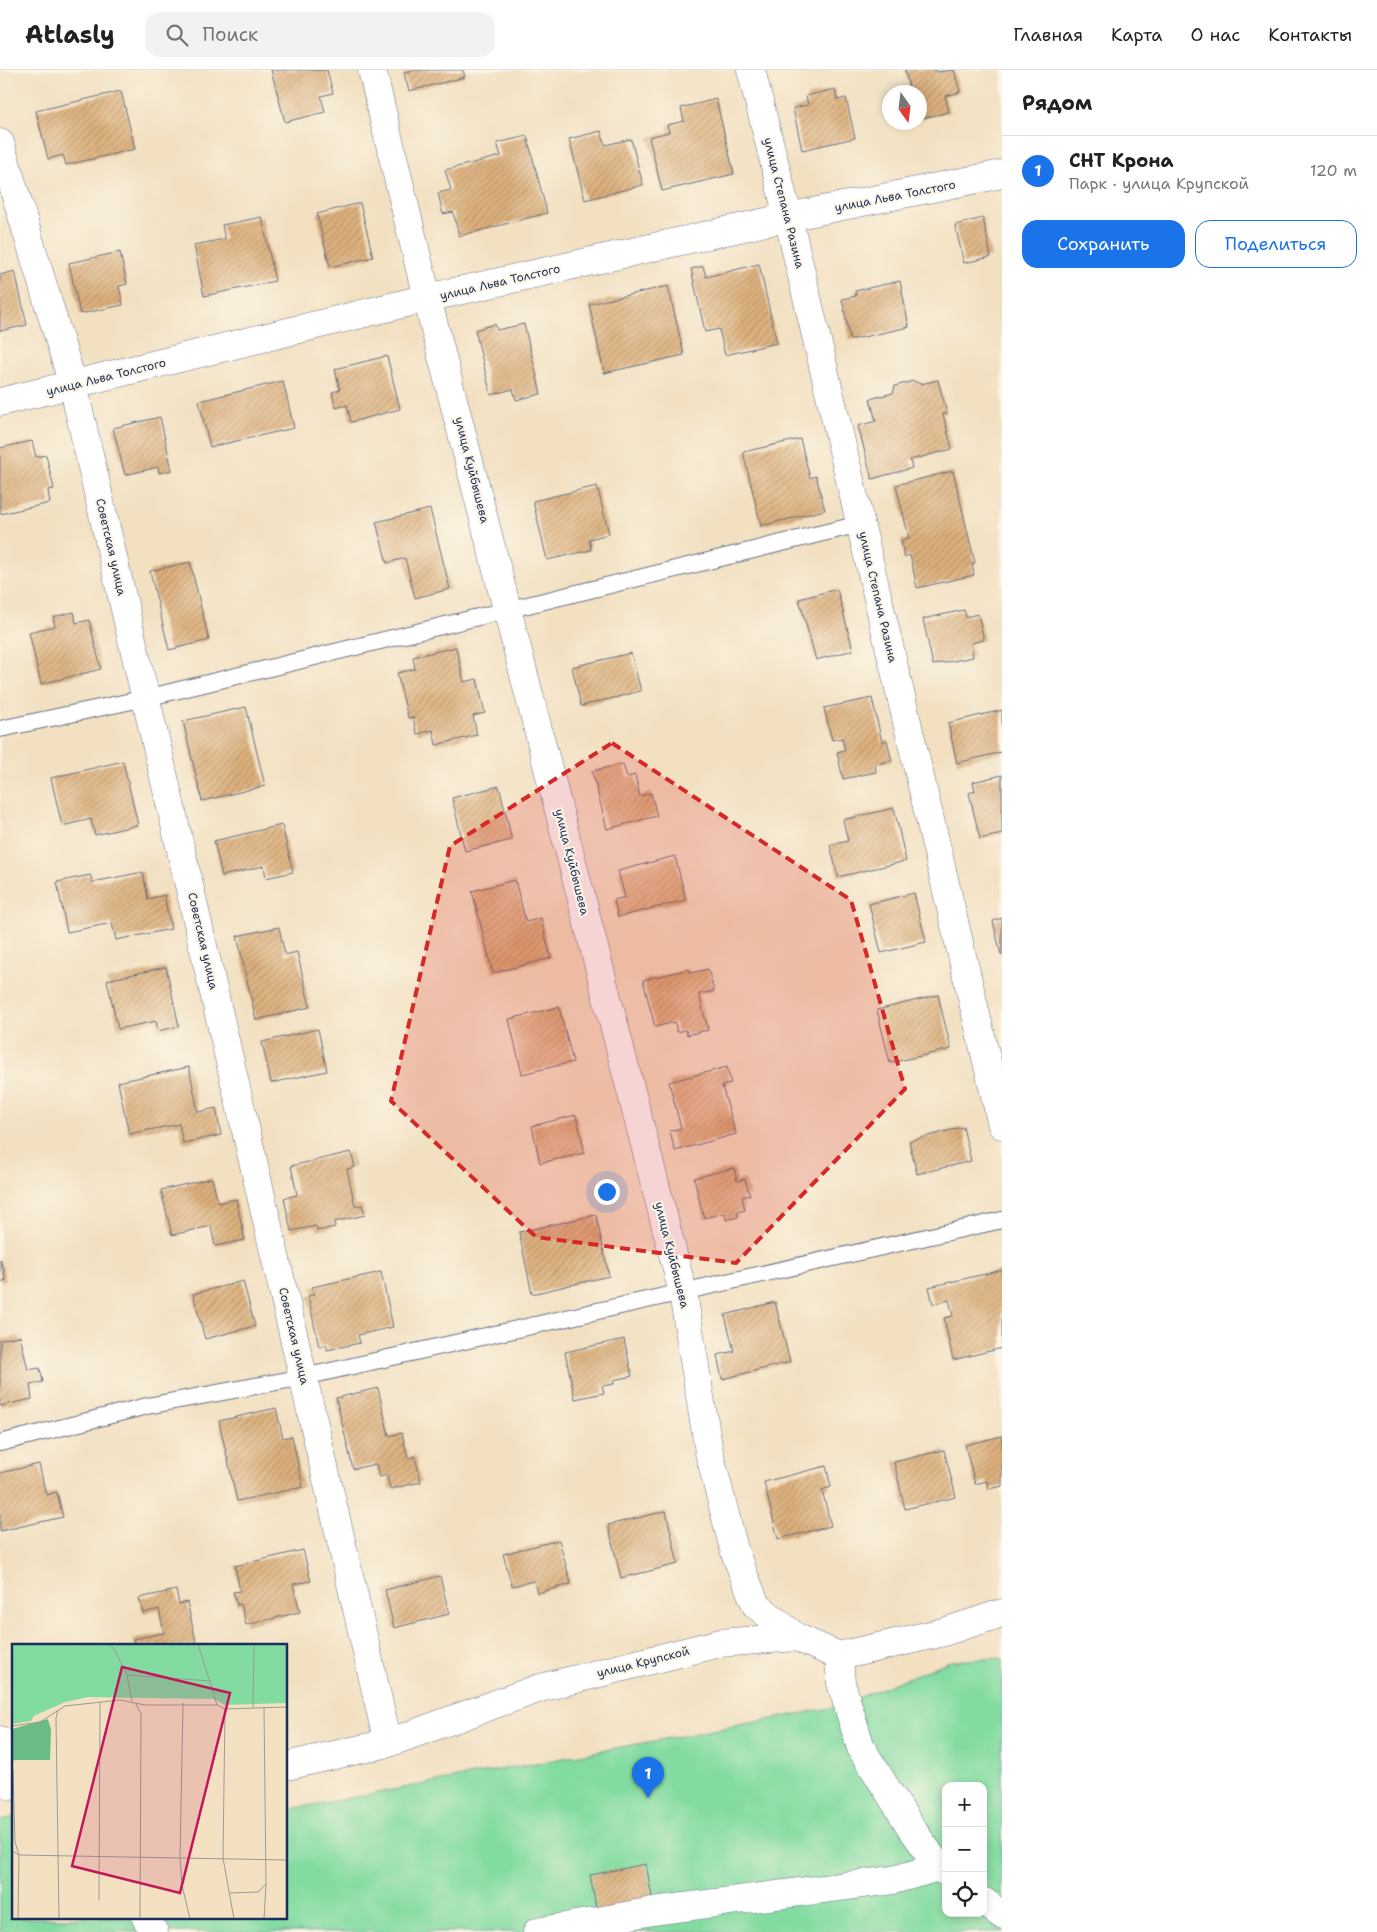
<!DOCTYPE html>
<html lang="ru">
<meta charset="utf-8">
<style>
:root{--surface:#fff;--page:#f2f2f2;--text:#222;--muted:#767676;--line:#e0e0e0;--accent:#1a73e8}
body{margin:0;font-family:"Shantell Sans",sans-serif;background:var(--page);color:var(--text)}
.controls{position:absolute;right:15px;bottom:15px;display:grid;overflow:hidden;border-radius:10px;box-shadow:0 2px 8px #0003}
.controls button{width:45px;height:45px;display:grid;place-items:center;padding:0;border:0;border-bottom:1px solid var(--line);background:var(--surface);color:var(--text);font:25px sans-serif}
.compass{position:absolute;left:882px;top:15px;width:45px;height:45px;border-radius:50%;background:var(--surface);box-shadow:0 2px 8px #0003;rotate:166deg}
.you{position:absolute;left:606px;top:1121px;width:18px;height:18px;margin:-12px;border:4px solid #fff;border-radius:50%;background:#1a73e8;box-shadow:0 0 0 8px #1a73e833}
.badge{display:grid;place-items:center;width:32px;height:32px;border-radius:50%;background:var(--accent);color:#fff;font-size:16px;font-weight:700}
.pin{position:absolute;translate:-50% -41px;filter:drop-shadow(0 1px 2px #0008)}
.pin::after{content:'';position:absolute;top:26px;width:18px;height:15px;background:inherit;clip-path:polygon(0 0,100% 0,50% 100%)}
.list{margin:0;padding:0;list-style:none}
h2{display:flex;justify-content:space-between;align-items:center;height:65px;margin:0;padding:0 20px;font-size:21px}
h2 small{font-size:16px;font-weight:400;color:var(--muted)}
.list li{display:grid;grid-template-columns:32px 1fr auto;gap:15px;align-items:center;box-sizing:border-box;height:70px;padding:0 20px;border-top:1px solid var(--line)}
.list b{display:block;font-size:19px;white-space:nowrap}
.list p{margin:0;font-size:16px;white-space:nowrap;color:var(--muted)}
.list em{font-size:16px;font-style:normal;color:var(--muted)}
.actions{display:flex;gap:10px;padding:15px 20px}
.actions a{flex:1;padding:11px 0;border:1px solid var(--accent);border-radius:15px;text-align:center;font-size:18px;color:var(--accent)}
.actions .main{background:var(--accent);color:#fff}
.icon{flex:none;width:28px;height:28px;fill:none;stroke:currentColor;stroke-width:2;stroke-linecap:round;stroke-linejoin:round}
.map{position:relative;flex:none;width:1002px;height:1862px;overflow:hidden}
header{display:flex;align-items:center;gap:30px;box-sizing:border-box;height:70px;padding:0 25px;background:var(--surface);border-bottom:1px solid var(--line)}
header strong{font-size:24px}
nav{display:flex;gap:28px;margin-inline-start:auto;font-size:18px}
.search{width:350px;height:45px;background:var(--page);display:flex;align-items:center;gap:12px;box-sizing:border-box;padding:0 18px;border-radius:15px;color:var(--muted);font-size:19px}
main{display:flex}
aside{flex:1;background:var(--surface)}
.map>svg:first-child{display:block}
.garden{fill:#82dba1;stroke:#4e8580;fill-rule:evenodd}
.building{fill:url(#building-hatch)}
.lines{fill:none;stroke-linecap:round;stroke-linejoin:round}
.service-casing{stroke:#666d81;stroke-width:18}
.minor-casing{stroke:#666d81;stroke-width:29}
.service{stroke:#fff;stroke-width:16}
.minor{stroke:#fff;stroke-width:28}
.marked{fill:#d62828;fill-opacity:0.2;stroke:#d62828;stroke-width:4;stroke-dasharray:10 6;stroke-linejoin:round}
.labels{text-anchor:middle;dominant-baseline:central;stroke-width:4;stroke-linejoin:round;paint-order:stroke}
.street-label{font-size:12px;fill:#1b2f5e;stroke:#fcf5e5}
.inset-road{fill:none;stroke:#9c9999;stroke-width:1}
.view{fill:#c2185b;fill-opacity:0.15;stroke:#c2185b;stroke-width:2.5}
.inset-edge{fill:none;stroke:#1b2f5e;stroke-width:2.5}
</style>
<header>
<strong>Atlasly</strong>
<div class="search"><svg class="icon" aria-label="search" viewBox="0 0 24 24"><circle cx="10" cy="10" r="6"/><path d="M15 15l6 6"/></svg>Поиск</div>
<nav><a>Главная</a><a>Карта</a><a>О нас</a><a>Контакты</a></nav>
</header>
<main>
<div class="map">
<svg width="1002" height="1862" viewBox="0 0 1002 1862">
<defs>
<pattern id="building-hatch" width="6" height="6" patternUnits="userSpaceOnUse" patternTransform="scale(1.25)"><rect width="6" height="6" fill="#deb17d"/><path d="M-1 1l2-2M0 6l6-6M5 7l2-2" fill="none" stroke="#b3906a"/></pattern>
</defs>
<rect width="100%" height="100%" fill="#fcf5e5"/>
<filter id="ink" filterUnits="userSpaceOnUse"><feTurbulence type="fractalNoise" baseFrequency=".02" numOctaves="2"/><feDisplacementMap in="SourceGraphic" scale="10" xChannelSelector="R" yChannelSelector="G"/><feConvolveMatrix kernelMatrix="1 2 1 2 8 2 1 2 1" color-interpolation-filters="sRGB"/></filter>
<filter id="wash" filterUnits="userSpaceOnUse"><feTurbulence type="fractalNoise" baseFrequency=".0096" numOctaves="4" result="noise"/><feDisplacementMap in="SourceGraphic" scale="20" xChannelSelector="R" yChannelSelector="G"/><feGaussianBlur stdDeviation="1.12" result="paint"/><feColorMatrix in="noise" values="0 0 0 0 0 0 0 0 0 0 0 0 0 0 0 0 0 1.4 0 .05"/><feComposite in="paint" operator="in"/></filter>
<g filter="url(#wash)">
<rect width="100%" height="100%" fill="#f2e0c1"/>
<path class="garden" d="M1002 1588V1862H0V1751L14 1747V1848H286V1740L835 1637 950 1591ZM946 1716H983V1843H946Z"/>
<g id="blocks">
<g class="building">
<path d="M271 0H327L333 23 321 26 325 42 285 52Z"/>
<path d="M415 0H463L465 7 409 21 404 3Z"/>
<path d="M905 0H936L937 2 954 0 960 22 945 26 949 42 919 49V22H910Z"/>
<path d="M835 19 837 30 846 28 855 68 802 80 793 38 808 35 806 26Z"/>
<path d="M121 21 135 79 66 95 63 85 48 89 36 41Z"/>
<path d="M716 29 734 104 662 121 649 67 669 62 667 55 684 51 681 38Z"/>
<path d="M601 61 605 75 631 69 643 115 585 130 569 69Z"/>
<path d="M527 66 547 143 459 166 453 142 443 144 438 123 451 120 445 100 501 86 497 73Z"/>
<path d="M360 133 373 187 330 197 317 144Z"/>
<path d="M262 147 275 211 204 226 194 175 225 169 222 155Z"/>
<path d="M983 148 991 187 964 193 955 155Z"/>
<path d="M120 182 127 214 119 216 123 235 80 244 69 193Z"/>
<path d="M759 194 777 273 725 285 719 259 705 262 691 199 703 196 706 207Z"/>
<path d="M15 201 27 255 0 261V205Z"/>
<path d="M900 211 909 257 850 270 842 229 856 226 855 221Z"/>
<path d="M668 216 684 285 604 303 589 234Z"/>
<path d="M495 254 497 260 524 254 541 324 516 330 513 319 491 325 475 260Z"/>
<path d="M387 286 400 339 351 352 347 335 336 338 332 322 340 320 335 299Z"/>
<path d="M938 310 947 343 943 344 952 379 910 390 912 398 872 409 858 356 876 351 870 329 893 323 895 316 913 311 921 314Z"/>
<path d="M283 311 294 358 210 377 199 331Z"/>
<path d="M160 347 172 400 159 403 158 397 125 405 113 358Z"/>
<path d="M800 369 810 408 816 406 825 440 761 456 743 382Z"/>
<path d="M32 371 36 387 46 385 54 419 48 420 50 433 0 444V378Z"/>
<path d="M953 401 975 493 972 494 974 505 917 518 910 485 904 487 901 470 909 468 896 415Z"/>
<path d="M597 416 609 464 589 469 591 480 547 490 533 431Z"/>
<path d="M430 439 450 519 415 528 405 488 387 493 376 452Z"/>
<path d="M190 492 209 570 169 580 150 501Z"/>
<path d="M837 519 853 580 816 590 799 529Z"/>
<path d="M964 540 966 547 978 544 984 570 971 573 973 587 933 595 923 549Z"/>
<path d="M74 542 76 553 89 550 101 599 41 614 29 562 55 556 53 547Z"/>
<path d="M456 577 464 612 477 609 485 643 473 646 477 665 436 675 433 660 417 664 413 647 408 648 397 603 415 599 413 587Z"/>
<path d="M631 583 641 621 581 636 572 597Z"/>
<path d="M872 628 882 672 887 670 892 691 875 694 876 702 843 709 837 682 845 680 842 668 832 670 824 638Z"/>
<path d="M246 637 265 716 202 731 183 651Z"/>
<path d="M1002 640V682L957 693 948 653Z"/>
<path d="M123 691 138 755 95 765 91 749 62 756 51 708Z"/>
<path d="M623 694 627 707 635 705 640 726 651 723 657 746 607 759 592 701Z"/>
<path d="M1002 705V764L980 769 969 723 975 721 973 712Z"/>
<path d="M499 716 512 770 465 781 452 728Z"/>
<path d="M894 738 906 791 838 807 830 775 848 771 843 750Z"/>
<path d="M282 755 293 802 266 808 264 796 222 806 214 771Z"/>
<path d="M675 786 686 830 618 847 614 830 625 827 618 801Z"/>
<path d="M143 802 148 829 164 825 171 859 116 870 112 853 67 862 57 812 90 805 93 812Z"/>
<path d="M515 810 526 852 541 848 551 888 493 903 472 821Z"/>
<path d="M914 823 926 872 881 883 869 834Z"/>
<path d="M1002 848V885H1001L993 851Z"/>
<path d="M279 857 285 885 297 882 310 937 256 950 237 866Z"/>
<path d="M166 897 179 956 158 961 156 951 118 959 107 910Z"/>
<path d="M689 899 690 903 708 899 714 921 699 924 708 960 687 965 686 960 677 962 675 952 655 957 643 910Z"/>
<path d="M938 925 951 979 890 993 877 940Z"/>
<path d="M559 937 573 992 522 1004 509 949Z"/>
<path d="M318 959 327 1001 271 1013 262 972Z"/>
<path d="M189 997 198 1042 216 1038 221 1065 183 1073 179 1054 129 1064 118 1012Z"/>
<path d="M727 997 731 1013 722 1016 736 1064 675 1081 670 1061 681 1058 669 1012Z"/>
<path d="M576 1045 585 1083 540 1093 532 1056Z"/>
<path d="M963 1057 971 1091 917 1104 909 1071Z"/>
<path d="M351 1082 355 1097 347 1099 355 1136 362 1135 365 1145 334 1152 335 1157 317 1161 316 1156 291 1161 284 1128 297 1125 291 1096Z"/>
<path d="M734 1098 737 1111 745 1109 750 1125 742 1127 745 1140 737 1142 738 1147 726 1150 725 1143 704 1148 694 1108Z"/>
<path d="M212 1108 218 1133 236 1129 245 1170 215 1176 211 1156 172 1165 161 1120Z"/>
<path d="M596 1145 609 1206 532 1224 519 1162Z"/>
<path d="M0 1189 6 1210 0 1212Z"/>
<path d="M1002 1200V1278L953 1290 944 1248 953 1246 949 1230 933 1234 929 1217Z"/>
<path d="M381 1202 393 1257 358 1265 360 1273 327 1280V1275L319 1277 308 1226 314 1225 312 1217Z"/>
<path d="M243 1211 255 1256 205 1269 193 1224Z"/>
<path d="M775 1232 790 1292 722 1309 717 1285 734 1281 725 1245Z"/>
<path d="M20 1266 28 1300 40 1298 43 1312 30 1315 32 1329 0 1336V1270Z"/>
<path d="M624 1269 632 1306 613 1310 614 1314 602 1316 604 1323 575 1329 565 1282Z"/>
<path d="M378 1318 389 1366 402 1363 408 1388 415 1386 421 1412 390 1419 387 1405 379 1407 376 1394 353 1399 336 1328Z"/>
<path d="M276 1338 283 1368 292 1366 303 1417 237 1431 219 1351Z"/>
<path d="M1002 1366V1416L989 1419 987 1411 975 1414 965 1375Z"/>
<path d="M944 1380 956 1427 905 1439 894 1392Z"/>
<path d="M39 1394 46 1425 57 1422 63 1447 0 1461V1403Z"/>
<path d="M826 1396 831 1417 822 1420 831 1456 778 1469 764 1412Z"/>
<path d="M666 1441 678 1494 621 1508 608 1455Z"/>
<path d="M559 1470 571 1514 537 1523 534 1511 512 1516 503 1484Z"/>
<path d="M303 1480 311 1511 293 1514 300 1542 246 1555 241 1534 237 1535 233 1522 240 1521 235 1496Z"/>
<path d="M440 1506 449 1544 394 1558 385 1520Z"/>
<path d="M176 1520 179 1534 187 1532 197 1576H135L133 1569 164 1563 159 1539 143 1543 139 1528Z"/>
<path d="M646 1794 653 1833 597 1843 590 1805Z"/>
</g>
</g>
</g>
<g filter="url(#ink)">
<use href="#blocks" fill-opacity="0" stroke="#666d81" stroke-width="1"/>
<g class="lines">
<defs>
<g id="service">
<path d="M0 659 146 628 860 454"/>
<path d="M0 1373 147 1336 304 1307 1002 1150"/>
</g>
<g id="minor">
<path d="M372 0 427 228 683 1223 709 1382 735 1483 756 1535 796 1567"/>
<path d="M751 0 788 147 1002 1055"/>
<path d="M0 73 73 315 388 1673"/>
<path d="M0 332 427 228 788 147 1002 104"/>
<path d="M839 1586 841 1613 861 1678 912 1759 939 1797 946 1802"/>
<path d="M0 1670 11 1716"/>
<path d="M286 1696 388 1673 540 1618 720 1573 796 1567 839 1586 944 1562 1002 1543"/>
<path d="M983 1831 1002 1845"/>
<path d="M146 1848 154 1862"/>
<path d="M537 1862 653 1841 893 1810 939 1797"/>
</g>
</defs>
<use href="#service" class="service-casing"/>
<use href="#minor" class="minor-casing"/>
<use href="#service" class="service"/>
<use href="#minor" class="minor"/>
</g>
</g>
<path class="marked" d="M612 673 851 830 905 1019 736 1193 536 1167 391 1031 450 776Z"/>
<g class="labels">
<g class="street-label">
<text transform="translate(895 126) rotate(-11)">улица Льва Толстого</text>
<text transform="translate(784 133) rotate(76)">улица Степана Разина</text>
<text transform="translate(500 212) rotate(-13)">улица Льва Толстого</text>
<text transform="translate(106 307) rotate(-14)">улица Льва Толстого</text>
<text transform="translate(472 400) rotate(76)">улица Куйбышева</text>
<text transform="translate(111 477) rotate(77)">Советская улица</text>
<text transform="translate(878 527) rotate(77)">улица Степана Разина</text>
<text transform="translate(572 792) rotate(76)">улица Куйбышева</text>
<text transform="translate(203 871) rotate(77)">Советская улица</text>
<text transform="translate(672 1185) rotate(76)">улица Куйбышева</text>
<text transform="translate(294 1266) rotate(77)">Советская улица</text>
<text transform="translate(643 1592) rotate(-14)">улица Крупской</text>
</g>
</g>
<g transform="translate(12 1574)">
<rect width="275" height="275" fill="#f2e0c1"/>
<path d="M36 75 39 86 38 116H2L0 119V85Z" fill="#69bb87"/>
<path d="M0 0H275V59L213 61 202 55 76 53 53 58 22 72 19 77 0 80Z" fill="#82dba1"/>
<path class="inset-road" d="M96 0 102 5 115 31 120 57M186 0 205 61M115 31 199 37M171 59 168 213 170 241 178 275M124 60 129 70 128 275M241 63 242 0M213 65 211 214 222 275M46 66 44 74 47 275M0 82 28 78 53 62 108 56 133 61H205L213 65 275 63M1 125 3 198 7 211 6 275M0 207 7 211 275 216M218 249 246 248 254 240 252 63M87 256 88 58M252 275 254 240"/>
<path class="view" d="M110 23 218 49 168 249 60 222Z"/>
<rect width="275" height="275" class="inset-edge"/>
</g>
</svg>
<div class="controls">
<button>+</button>
<button>−</button>
<button><svg class="icon" aria-label="locate" viewBox="0 0 24 24"><circle cx="12" cy="12" r="6"/><path d="M12 2v4M12 18v4M2 12h4M18 12h4"/></svg></button>
</div>
<svg class="compass" viewBox="-18 -18 36 36"><path d="M0-13l5 13h-10z" fill="#e53935"/><path d="M0 13l5-13h-10z" fill="#767676"/></svg>
<div class="you"></div>
<div class="pin badge" style="left:648px;top:1728px">1</div>
</div>
<aside>
<h2>Рядом<small></small></h2>
<ul class="list">
<li><span class="badge">1</span><div><b>СНТ Крона</b><p>Парк · улица Крупской</p></div><em>120 m</em></li>
</ul>
<div class="actions"><a class="main">Сохранить</a><a>Поделиться</a></div>
</aside>
</main>
